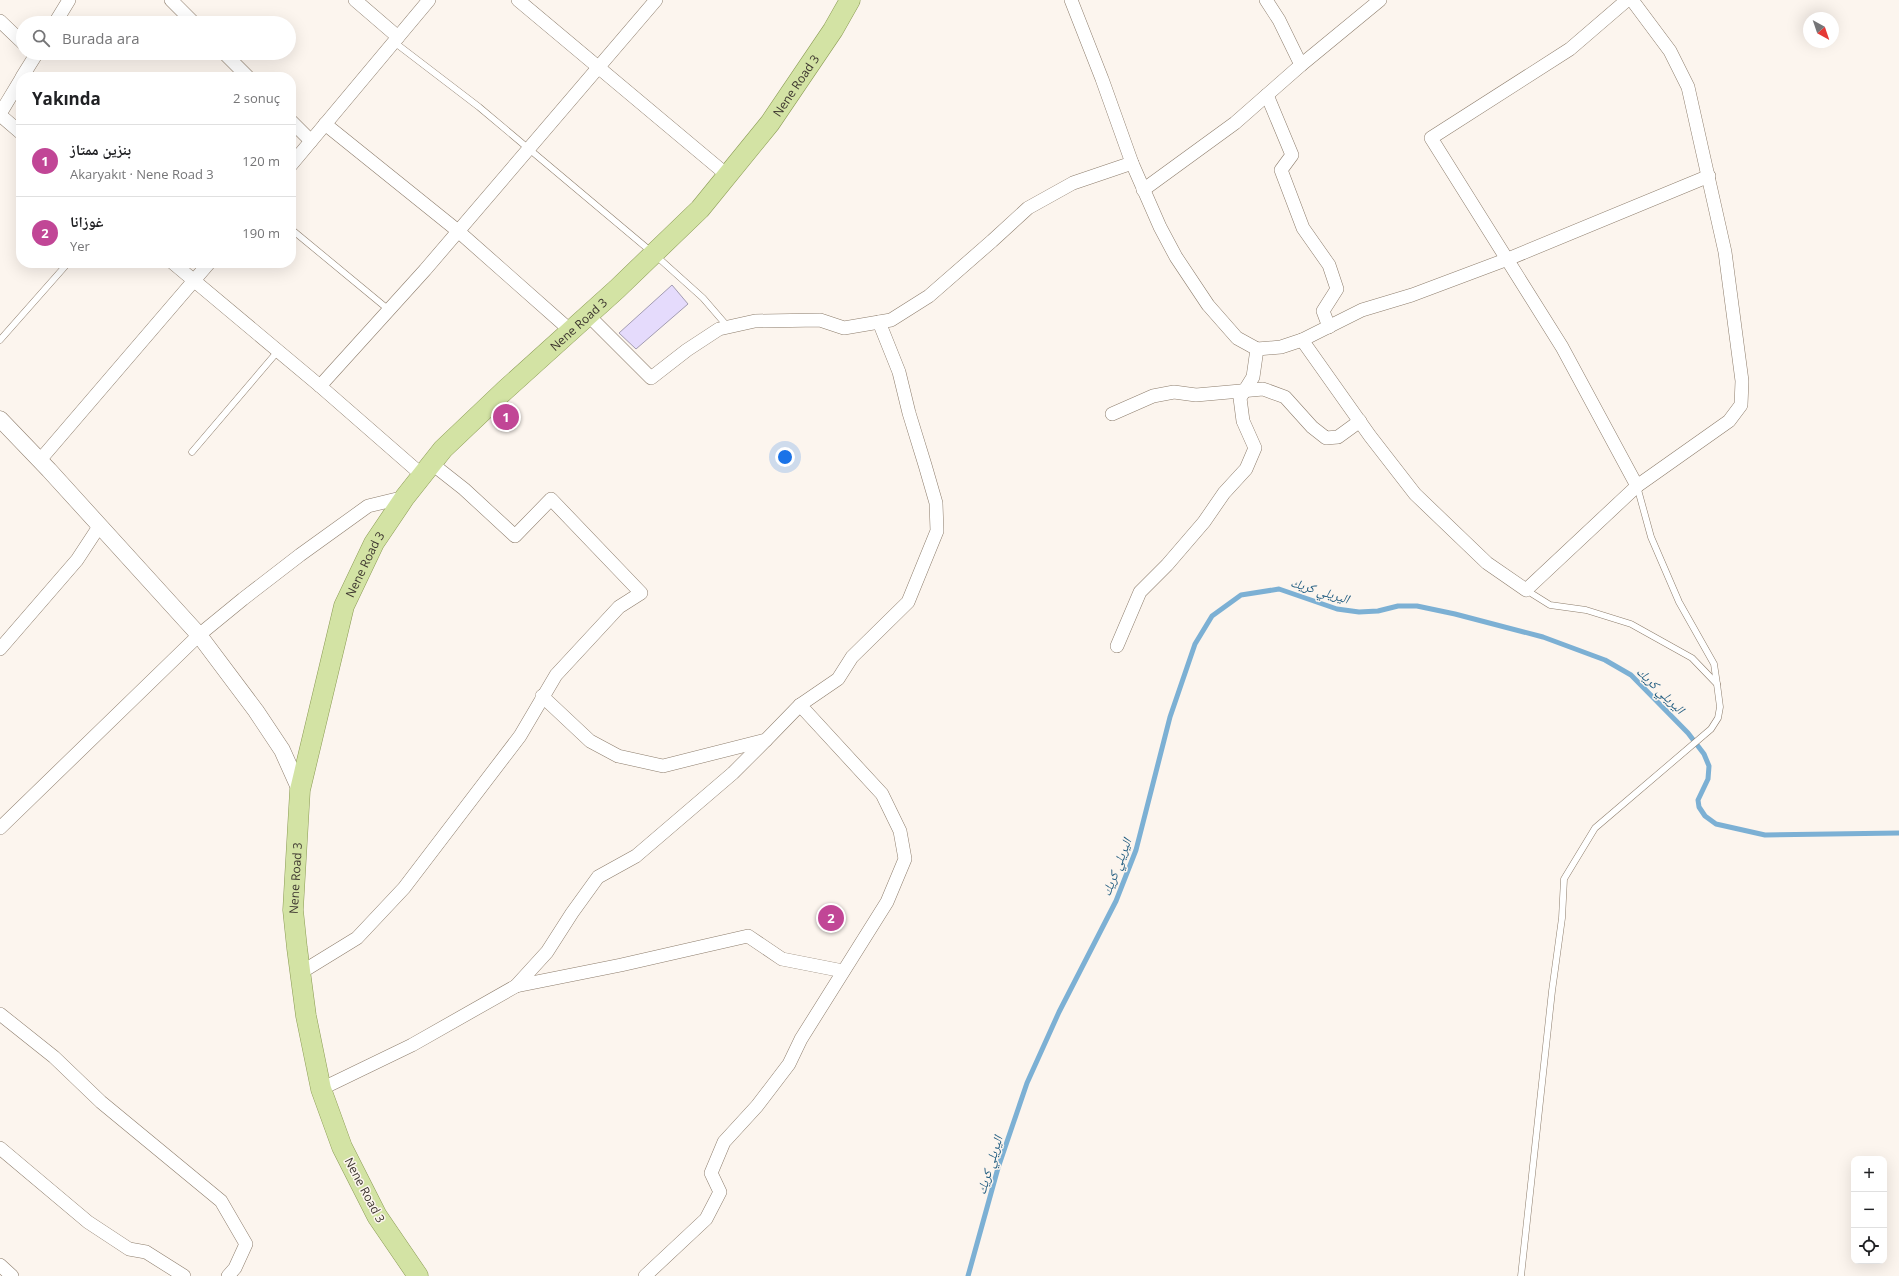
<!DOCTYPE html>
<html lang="tr">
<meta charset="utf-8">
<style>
:root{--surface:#fff;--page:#f2f2f2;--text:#202124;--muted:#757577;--line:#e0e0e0;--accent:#c14696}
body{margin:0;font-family:"Open Sans","Noto Naskh Arabic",sans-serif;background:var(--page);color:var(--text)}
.controls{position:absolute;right:12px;bottom:12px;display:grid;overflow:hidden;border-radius:8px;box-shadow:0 4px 16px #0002}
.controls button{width:36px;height:36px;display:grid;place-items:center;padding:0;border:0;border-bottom:1px solid var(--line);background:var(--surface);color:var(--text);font:20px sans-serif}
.compass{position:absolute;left:1803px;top:12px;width:36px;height:36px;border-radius:50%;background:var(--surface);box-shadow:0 4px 16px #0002;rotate:140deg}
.you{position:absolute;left:785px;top:457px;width:14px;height:14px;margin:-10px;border:3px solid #fff;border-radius:50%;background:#1a73e8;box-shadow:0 0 0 6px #1a73e833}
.badge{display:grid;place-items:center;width:26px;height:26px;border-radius:50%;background:var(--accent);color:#fff;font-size:13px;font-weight:700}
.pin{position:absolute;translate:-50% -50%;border:2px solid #fff;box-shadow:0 1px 4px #0006}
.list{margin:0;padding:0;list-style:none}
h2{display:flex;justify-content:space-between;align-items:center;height:52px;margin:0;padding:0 16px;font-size:17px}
h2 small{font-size:13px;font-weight:400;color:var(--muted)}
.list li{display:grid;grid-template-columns:26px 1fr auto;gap:12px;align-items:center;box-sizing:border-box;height:72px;padding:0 16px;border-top:1px solid var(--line)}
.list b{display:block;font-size:15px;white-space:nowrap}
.list p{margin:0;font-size:13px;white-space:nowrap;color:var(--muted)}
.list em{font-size:13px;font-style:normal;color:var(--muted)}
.icon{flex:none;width:22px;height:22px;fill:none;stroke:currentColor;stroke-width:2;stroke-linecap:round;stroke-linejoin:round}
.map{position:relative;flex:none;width:1899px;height:1276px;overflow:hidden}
.search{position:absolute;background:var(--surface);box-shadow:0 4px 16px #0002;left:16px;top:16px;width:280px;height:44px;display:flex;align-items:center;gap:10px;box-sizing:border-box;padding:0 14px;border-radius:22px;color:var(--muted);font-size:15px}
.panel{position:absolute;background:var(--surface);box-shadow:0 4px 16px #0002;left:16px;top:72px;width:280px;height:196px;border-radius:16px}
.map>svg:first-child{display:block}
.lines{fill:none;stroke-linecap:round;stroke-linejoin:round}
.stream{stroke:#7cb0d4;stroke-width:5}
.building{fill:#e5dbfc;stroke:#a39cb2}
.service-casing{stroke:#8d7d6c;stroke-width:7}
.minor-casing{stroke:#8d7d6c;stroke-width:14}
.tertiary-casing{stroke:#8d7d6c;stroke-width:17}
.primary-casing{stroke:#8b9b54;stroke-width:21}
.service{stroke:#fff;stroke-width:6}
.minor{stroke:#fff;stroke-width:13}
.tertiary{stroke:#fff;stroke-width:16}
.primary{stroke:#d3e3a4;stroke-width:20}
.labels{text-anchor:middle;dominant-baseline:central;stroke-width:3;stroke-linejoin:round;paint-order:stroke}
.street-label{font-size:12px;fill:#3d362f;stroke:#fcf5ee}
.water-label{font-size:13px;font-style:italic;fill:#205c80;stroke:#fcf5ee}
</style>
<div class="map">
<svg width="1899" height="1276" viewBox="0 0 1899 1276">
<rect width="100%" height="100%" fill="#fcf5ee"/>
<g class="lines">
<path class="stream" d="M968 1276 998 1168 1027 1083 1059 1012 1116 901 1136 850 1170 717 1195 644 1212 616 1241 595 1279 589 1337 609 1359 612 1378 611 1398 606H1417L1455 614 1543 637 1605 660 1631 675 1688 733 1704 754 1709 766 1708 779 1698 800 1699 807 1705 816 1716 824 1765 835 1899 833"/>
</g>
<path class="building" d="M672 285 688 304 636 349 619 333Z"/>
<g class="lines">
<defs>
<g id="service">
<path d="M394 42 479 107 654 254 703 298 728 327"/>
<path d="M291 229 389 310"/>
<path d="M0 340 68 263"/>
<path d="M192 452 278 351"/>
<path d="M1637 486 1651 537 1679 602 1714 664 1717 684"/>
<path d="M1521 1276 1552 991 1562 918 1564 879 1595 828 1711 729 1718 718 1720 707 1717 684 1692 658 1631 624 1586 610 1550 605 1526 590"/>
</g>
<g id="minor">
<path d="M171 0 194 23"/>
<path d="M355 0 398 37"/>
<path d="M518 0 727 175"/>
<path d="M1071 0 1102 79 1132 163 1160 227 1176 257 1208 305 1237 338 1257 349 1281 347 1302 340 1362 310 1412 295 1508 259 1709 176"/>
<path d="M1266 0 1279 20 1301 65"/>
<path d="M1627 0 1570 49 1431 138 1562 347 1637 486"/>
<path d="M0 21 23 43"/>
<path d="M55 23 69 0"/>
<path d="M224 53 248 77"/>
<path d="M22 77 37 53"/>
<path d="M1267 95 1292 155 1281 170 1303 228 1329 265 1337 289 1323 311 1329 327"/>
<path d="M0 114 21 79"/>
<path d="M0 115 21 133"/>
<path d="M291 121 311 141"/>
<path d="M325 124 458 231 571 331"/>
<path d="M291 165 429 0"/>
<path d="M1143 190 1235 123 1301 65 1380 0"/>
<path d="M173 263 320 386 422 475"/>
<path d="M588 315 651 378 687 350 719 329 755 321 820 320 844 328 891 320 929 296 992 241 1028 208 1073 183 1132 163"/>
<path d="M1302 340 1370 436 1415 494 1487 563 1526 590 1637 486 1729 421 1741 405 1742 381 1725 252 1688 87 1670 51 1632 0"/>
<path d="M320 386 425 270 656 0"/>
<path d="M1112 414 1153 396 1174 392 1196 395 1263 389 1285 397 1312 427 1326 438 1338 437 1360 421"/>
<path d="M40 460 209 263"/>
<path d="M1117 646 1140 592 1167 565 1204 522 1224 493 1246 469 1255 448 1243 421 1240 398 1253 377 1257 349"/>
<path d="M0 649 77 560 100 525"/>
<path d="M542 696 590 741 618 756 663 766 766 740 800 705"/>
<path d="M0 828 199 635 243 599 300 555 368 506 405 497"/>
<path d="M300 973 357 938 404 888 520 736 556 675 619 607 641 593 551 499 515 536 464 489 431 463"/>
<path d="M516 986 621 965 748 936 782 959 843 971"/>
<path d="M0 1014 54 1057 101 1102 221 1201 246 1244 235 1268 228 1276"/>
<path d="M321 1089 412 1045 516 986 547 952 572 913 598 877 636 856 733 773 766 740"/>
<path d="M0 1148 88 1222 129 1249 146 1252 184 1276"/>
<path d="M0 1265 12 1276"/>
<path d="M645 1276 706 1219 720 1192 711 1173 724 1142 757 1106 789 1064 801 1039 887 902 905 859 900 831 882 794 800 705 838 679 852 657 908 602 937 531 936 503 925 465 909 413 899 372 879 322"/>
</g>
<path id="tertiary" d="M0 419 49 470 199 635 256 711 282 750 300 790"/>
<g id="primary">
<path id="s1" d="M418 1276 377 1216 342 1147 321 1089 306 1016 297 948 293 910 300 790 344 606 374 543 405 497 443 449 504 391 617 289 700 209 770 123 833 30 850 0"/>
</g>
</defs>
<use href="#service" class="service-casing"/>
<use href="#minor" class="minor-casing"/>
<use href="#tertiary" class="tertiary-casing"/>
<use href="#primary" class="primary-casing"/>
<use href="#service" class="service"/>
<use href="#minor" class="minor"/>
<use href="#tertiary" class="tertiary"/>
<use href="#primary" class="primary"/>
</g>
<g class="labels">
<g class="street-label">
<text stroke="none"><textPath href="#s1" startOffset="1397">Nene Road 3</textPath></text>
<text stroke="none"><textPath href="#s1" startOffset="1073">Nene Road 3</textPath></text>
<text stroke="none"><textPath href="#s1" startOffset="749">Nene Road 3</textPath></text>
<text stroke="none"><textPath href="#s1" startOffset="425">Nene Road 3</textPath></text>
<text transform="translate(365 1190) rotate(62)">Nene Road 3</text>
</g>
<g class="water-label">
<text transform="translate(1320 590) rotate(17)">اليريلي كريك</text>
<text transform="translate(1661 690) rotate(44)">اليريلي كريك</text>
<text transform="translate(1116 867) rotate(-69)">اليريلي كريك</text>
<text transform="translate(989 1165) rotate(-73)">اليريلي كريك</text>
</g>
</g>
</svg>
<div class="controls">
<button>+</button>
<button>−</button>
<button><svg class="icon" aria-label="locate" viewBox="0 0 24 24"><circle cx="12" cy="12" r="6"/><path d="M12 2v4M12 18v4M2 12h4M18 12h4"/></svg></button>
</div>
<svg class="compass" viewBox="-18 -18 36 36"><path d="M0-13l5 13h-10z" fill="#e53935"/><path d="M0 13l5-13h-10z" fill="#757577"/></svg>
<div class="you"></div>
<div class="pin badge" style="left:506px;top:417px">1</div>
<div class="pin badge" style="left:831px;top:918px">2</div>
<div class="search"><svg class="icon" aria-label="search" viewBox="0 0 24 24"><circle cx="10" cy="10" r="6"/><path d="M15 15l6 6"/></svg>Burada ara</div>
<section class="panel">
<h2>Yakında<small>2 sonuç</small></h2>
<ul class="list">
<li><span class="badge">1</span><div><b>بنزين ممتاز</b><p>Akaryakıt · Nene Road 3</p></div><em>120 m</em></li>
<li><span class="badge">2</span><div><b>غوزانا</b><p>Yer</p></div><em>190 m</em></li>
</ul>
</section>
</div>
